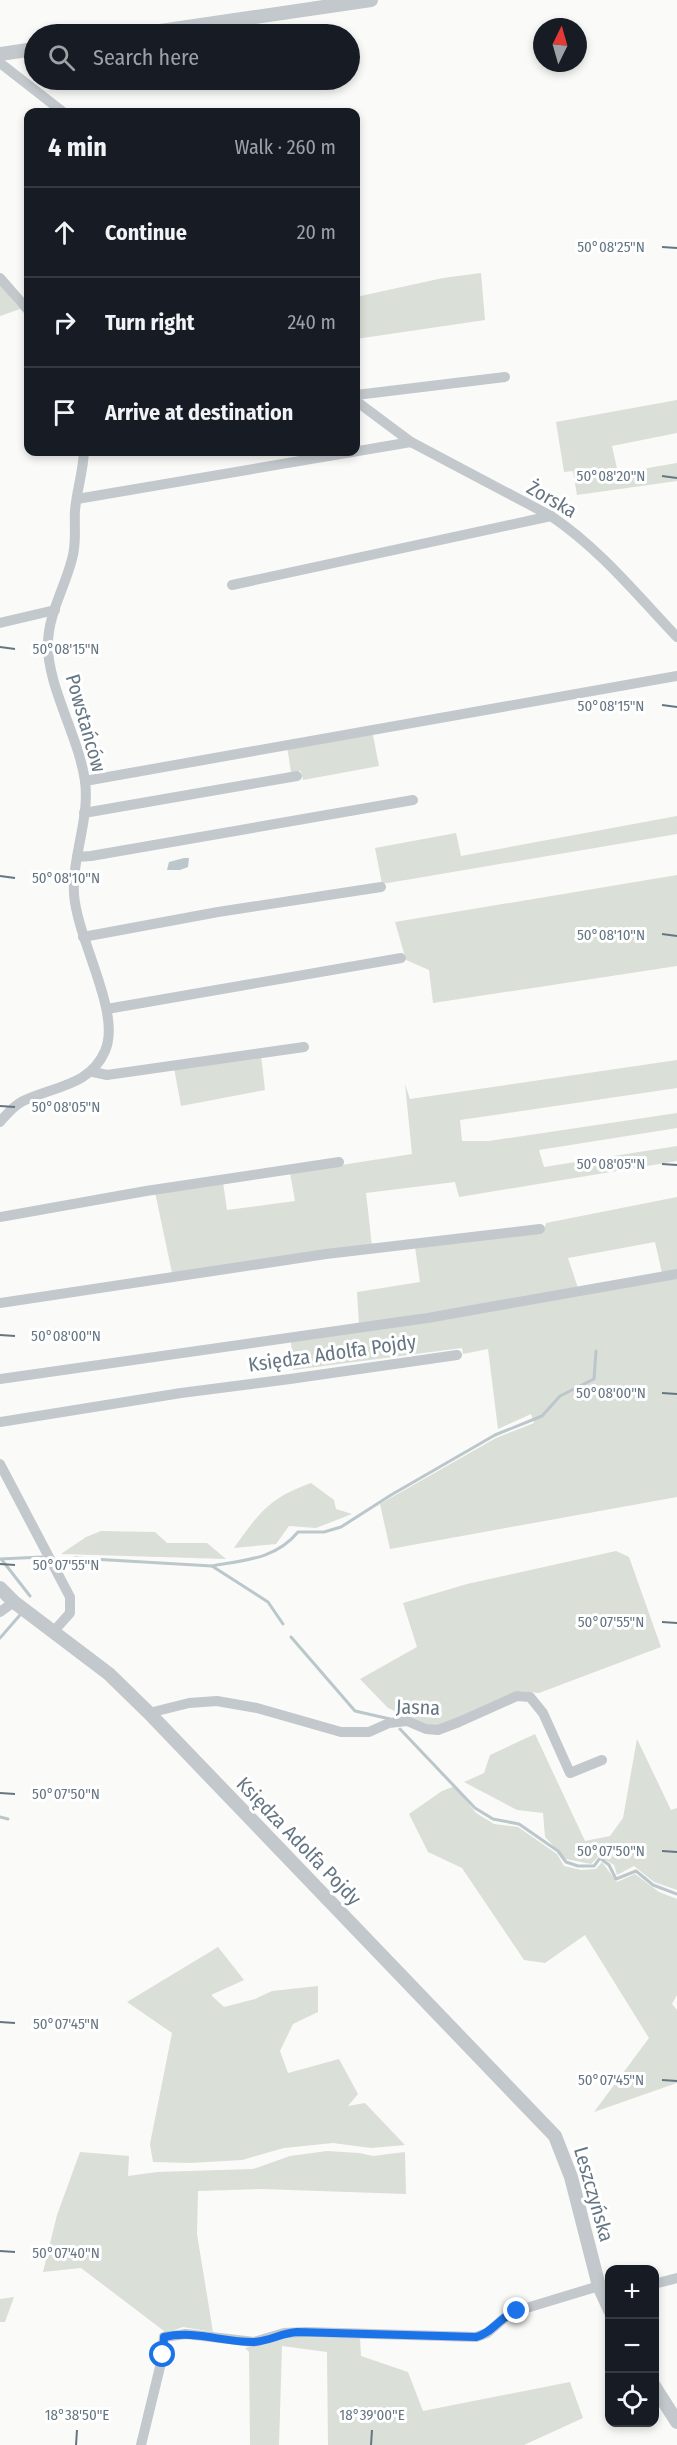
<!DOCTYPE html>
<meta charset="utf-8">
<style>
:root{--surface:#171b24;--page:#242831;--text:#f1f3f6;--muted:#9ea1a6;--line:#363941}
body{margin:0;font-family:"Fira Sans Condensed",sans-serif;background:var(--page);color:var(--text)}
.controls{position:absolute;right:18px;bottom:18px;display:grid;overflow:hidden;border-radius:12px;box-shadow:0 3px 9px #0003}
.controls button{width:54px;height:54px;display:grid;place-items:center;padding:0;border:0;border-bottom:2px solid var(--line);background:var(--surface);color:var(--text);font:30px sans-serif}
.compass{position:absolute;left:533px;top:18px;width:54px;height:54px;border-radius:50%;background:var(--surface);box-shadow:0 3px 9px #0003;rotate:5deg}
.stop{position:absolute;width:18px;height:18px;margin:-14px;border:4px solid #1a73e8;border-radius:50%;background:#fff}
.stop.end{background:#1a73e8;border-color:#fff;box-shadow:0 2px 6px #0008}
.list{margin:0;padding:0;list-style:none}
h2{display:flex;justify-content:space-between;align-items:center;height:78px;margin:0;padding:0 24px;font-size:26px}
h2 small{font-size:20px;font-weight:400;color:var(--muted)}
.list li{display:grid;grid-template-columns:39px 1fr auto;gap:18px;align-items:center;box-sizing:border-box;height:90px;padding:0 24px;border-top:2px solid var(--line)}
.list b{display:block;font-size:22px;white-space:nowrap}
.list em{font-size:20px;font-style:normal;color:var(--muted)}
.icon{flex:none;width:33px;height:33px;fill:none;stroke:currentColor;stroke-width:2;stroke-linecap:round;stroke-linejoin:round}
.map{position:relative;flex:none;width:677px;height:2445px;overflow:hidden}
.search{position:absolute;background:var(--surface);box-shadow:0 3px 9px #0003;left:24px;top:24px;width:336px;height:66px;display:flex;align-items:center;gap:15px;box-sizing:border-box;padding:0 21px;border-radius:33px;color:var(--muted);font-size:22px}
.panel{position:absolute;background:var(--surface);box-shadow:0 3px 9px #0003;left:24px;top:108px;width:336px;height:348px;border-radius:12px}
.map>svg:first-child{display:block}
.green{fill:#dadfd7}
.water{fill:#bbc7cb}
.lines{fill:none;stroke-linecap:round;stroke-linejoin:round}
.stream{stroke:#bbc7cb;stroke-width:3}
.minor{stroke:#c3c8cc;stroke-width:10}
.tertiary{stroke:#c3c8cc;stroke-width:14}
.route{stroke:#1a73e8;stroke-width:8}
.ticks{fill:none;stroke:#657683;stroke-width:2}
.labels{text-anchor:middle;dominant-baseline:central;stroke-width:6;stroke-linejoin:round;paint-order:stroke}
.street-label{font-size:20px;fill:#657683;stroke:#fff}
.ticks-label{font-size:15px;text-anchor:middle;fill:#657683;stroke:#fff;stroke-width:6;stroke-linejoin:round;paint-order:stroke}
</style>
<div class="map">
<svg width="677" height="2445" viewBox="0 0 677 2445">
<rect width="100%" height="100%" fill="#fafaf8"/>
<g class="green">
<path d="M481 273 485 320 356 339V297L443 278Z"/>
<path d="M0 284 20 309 0 316Z"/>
<path d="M677 400V433L612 446 618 473 677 463V481L577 495 573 471 564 472 556 422Z"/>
<path d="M372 730 379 766 303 780 301 771 291 772 287 746Z"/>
<path d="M677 816V834L382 884 375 848 456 833 461 856Z"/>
<path d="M677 875V966L433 1003 429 970 406 960 395 922Z"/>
<path d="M261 1055 265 1090 181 1106 174 1068Z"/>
<path d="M677 1060V1088L460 1120 462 1141H489L677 1113V1128L539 1150 544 1167 677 1146V1161L459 1197 455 1182 366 1193 372 1246 172 1273 155 1192 223 1182 227 1210 295 1201 290 1173 412 1154 405 1084 410 1099Z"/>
<path d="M677 1197V1271L662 1273 655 1242 568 1258 578 1288 359 1324 357 1292 420 1282 415 1247 543 1233 546 1223Z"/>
<path d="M677 1278V1497L390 1549 380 1504 496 1438 534 1423 531 1414 498 1429 488 1349 463 1354 462 1348 293 1370 291 1341Z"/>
<path d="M311 1483 334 1500 336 1509 352 1514 316 1528 289 1526 276 1544 234 1548C259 1513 269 1498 311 1483Z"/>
<path d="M101 1531 155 1532 167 1543H207L226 1559 61 1554 86 1537Z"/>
<path d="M616 1551 629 1557 661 1647 539 1693 519 1691 440 1726 426 1725 388 1708 360 1679 417 1647 403 1603 467 1584Z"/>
<path d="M535 1734 585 1841 610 1836 623 1818 637 1739 671 1810 677 1808V1890L654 1882 634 1866 617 1875 614 1865 599 1856 591 1864 566 1859 545 1837 543 1813 517 1810 464 1782 484 1773 490 1755Z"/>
<path d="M455 1786 476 1813 494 1824 518 1827 557 1854 564 1866 581 1870 596 1869 602 1862 617 1882 635 1874 659 1892 677 1899V1995L672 2004 677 2010V2083L594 2112 649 2038 585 1935 545 1963 524 1960 462 1868 428 1852 409 1814 442 1791Z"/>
<path d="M218 1947 244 1980 211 1995 224 2007 255 1999 272 1991 318 1986V2012L293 2024 280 2051 288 2073 339 2059 358 2094 348 2106 365 2103 405 2145 371 2148 333 2143 284 2148 242 2160 189 2163 153 2162 150 2144 172 2033 127 2002Z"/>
<path d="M327 2151 359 2153 373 2156 405 2152 406 2194 261 2189 198 2191 197 2234 213 2332 183 2327 163 2334 164 2331 81 2268 43 2272 57 2215 80 2152 129 2156 128 2176 157 2172 253 2169 290 2156Z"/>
<path d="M14 2297 5 2322H0V2299Z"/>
<path d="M289 2337 360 2338 361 2356 408 2372 423 2411 570 2382 583 2418 524 2445H328L327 2352 282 2346 279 2445H250L249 2352 245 2348Z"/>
</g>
<path class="water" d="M184 858H189L188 867 180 870H167L169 862Z"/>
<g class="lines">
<g class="stream">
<path d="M75 1558 212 1566 268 1602 283 1624"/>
<path d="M0 1559 42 1557"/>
<path d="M2 1560 30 1596"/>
<path d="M212 1566C245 1560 276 1559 298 1532H324L341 1527 391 1495 495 1435 542 1416 560 1396 594 1379 596 1351"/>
<path d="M291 1637 355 1711 390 1719"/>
<path d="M0 1638 20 1615"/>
<path d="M400 1729 475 1808 493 1819 519 1824 558 1851 566 1862 578 1866H594L600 1858 609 1865 616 1879 636 1871 653 1885 677 1894"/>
<path d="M0 1817 8 1819"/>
</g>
<g class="minor">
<path d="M0 63 63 112"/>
<path d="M0 278 28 310"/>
<path d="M356 395 505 377"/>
<path d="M356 401 411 442 551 516C600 549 637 595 677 637"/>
<path d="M77 499 411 442"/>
<path d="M232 585 551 516"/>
<path d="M0 623 55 610"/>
<path d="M85 781 677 676"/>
<path d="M84 813 297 776"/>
<path d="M77 857 91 856 413 800"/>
<path d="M83 937 218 912 381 887"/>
<path d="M107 1009 401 958"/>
<path d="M93 1072 107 1075 304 1047"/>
<path d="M0 1122C7 1114 13 1106 23 1101 54 1086 90 1086 105 1051 122 1013 77 940 74 894 72 856 90 819 85 781 79 737 46 684 48 642 49 613 65 587 72 559 77 543 74 526 75 510 77 490 83 471 84 452"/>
<path d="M0 1217 146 1191 339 1162"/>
<path d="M0 1303 326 1254 540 1229"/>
<path d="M0 1379 427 1318 677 1274"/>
<path d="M0 1422 181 1393 290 1379 457 1355"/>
<path d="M0 1464 70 1597V1613L54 1631"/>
<path d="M0 1612 14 1602"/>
<path d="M149 1713 189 1703 217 1701 257 1708 341 1732H369L389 1723 407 1721 426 1729 438 1730 459 1722 517 1696 530 1697 543 1713 570 1773 602 1760"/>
<path d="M654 2284 677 2278"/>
<path d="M141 2445 160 2367 164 2337 186 2334 254 2342 284 2333 306 2332 476 2337 487 2333 510 2313 599 2286"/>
</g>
<g class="tertiary">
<path d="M140 34 371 0"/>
<path d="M0 54 34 49"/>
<path d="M0 1588 14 1602 109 1674 149 1713 555 2136 571 2177 599 2286 610 2310"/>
<path d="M654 2386 677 2422"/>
</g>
</g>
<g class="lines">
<path class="route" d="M163 2355 164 2337C194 2330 222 2342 252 2342 268 2342 281 2333 297 2332L476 2337C493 2333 500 2316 517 2311"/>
</g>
<path class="ticks" d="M662 247 677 248M662 476 677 478M0 647 15 649M662 705 677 707M0 876 15 878M662 934 677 936M0 1106 15 1107M662 1164 677 1165M0 1335 15 1336M662 1393 677 1394M0 1564 15 1565M662 1622 677 1623M0 1793 15 1794M662 1851 677 1852M0 2022 15 2023M662 2080 677 2081M0 2251 15 2252M76 2445 77 2430M371 2445 372 2430"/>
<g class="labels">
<g class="street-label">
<text transform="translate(552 499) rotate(30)">Żorska</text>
<text transform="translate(86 723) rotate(74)">Powstańców</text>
<text transform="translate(332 1353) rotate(-8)">Księdza Adolfa Pojdy</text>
<text transform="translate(418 1707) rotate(2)">Jasna</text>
<text transform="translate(299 1841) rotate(46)">Księdza Adolfa Pojdy</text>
<text transform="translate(594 2194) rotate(74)">Leszczyńska</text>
</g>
</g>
<g class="ticks-label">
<text x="611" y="252">50°08'25"N</text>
<text x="611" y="481">50°08'20"N</text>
<text x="66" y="654">50°08'15"N</text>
<text x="611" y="711">50°08'15"N</text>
<text x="66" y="883">50°08'10"N</text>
<text x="611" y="940">50°08'10"N</text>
<text x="66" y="1112">50°08'05"N</text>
<text x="611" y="1169">50°08'05"N</text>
<text x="66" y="1341">50°08'00"N</text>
<text x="611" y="1398">50°08'00"N</text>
<text x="66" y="1570">50°07'55"N</text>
<text x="611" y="1627">50°07'55"N</text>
<text x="66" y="1799">50°07'50"N</text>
<text x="611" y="1856">50°07'50"N</text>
<text x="66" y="2029">50°07'45"N</text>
<text x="611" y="2085">50°07'45"N</text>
<text x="66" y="2258">50°07'40"N</text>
<text x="77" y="2420">18°38'50"E</text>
<text x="372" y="2420">18°39'00"E</text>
</g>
</svg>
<div class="controls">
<button>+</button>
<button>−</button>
<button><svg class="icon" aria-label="locate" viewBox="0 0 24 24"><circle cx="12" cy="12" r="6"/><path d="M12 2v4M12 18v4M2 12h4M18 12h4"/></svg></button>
</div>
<svg class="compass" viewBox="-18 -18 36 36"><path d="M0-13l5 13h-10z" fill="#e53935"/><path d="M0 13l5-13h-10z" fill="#9ea1a6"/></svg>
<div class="stop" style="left:163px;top:2355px"></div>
<div class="stop end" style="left:517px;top:2311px"></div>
<div class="search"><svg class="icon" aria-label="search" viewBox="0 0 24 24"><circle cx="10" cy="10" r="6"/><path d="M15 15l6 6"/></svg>Search here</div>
<section class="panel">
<h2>4 min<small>Walk · 260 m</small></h2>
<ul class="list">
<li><svg class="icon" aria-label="ahead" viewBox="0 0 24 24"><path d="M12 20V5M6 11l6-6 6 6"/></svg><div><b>Continue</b></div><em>20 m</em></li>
<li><svg class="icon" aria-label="right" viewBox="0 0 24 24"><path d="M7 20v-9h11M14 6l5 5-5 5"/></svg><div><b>Turn right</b></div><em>240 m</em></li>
<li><svg class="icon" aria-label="arrive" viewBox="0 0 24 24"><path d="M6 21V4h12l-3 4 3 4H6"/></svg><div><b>Arrive at destination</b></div></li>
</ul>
</section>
</div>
